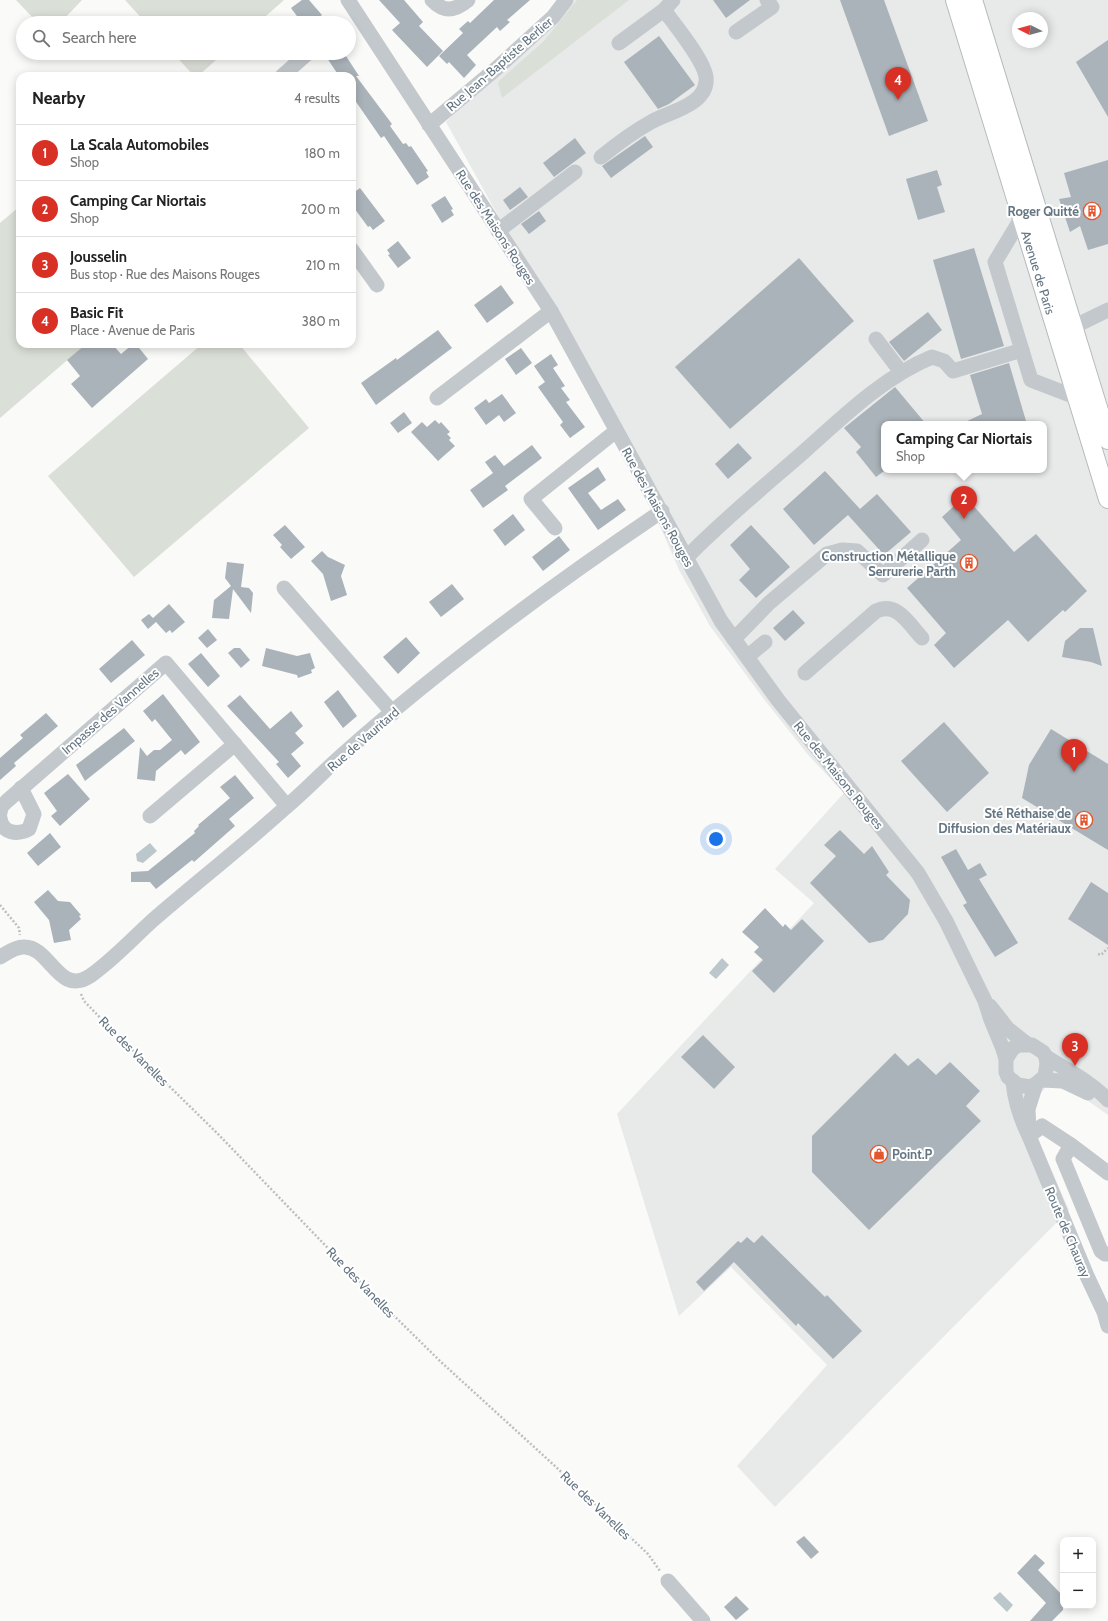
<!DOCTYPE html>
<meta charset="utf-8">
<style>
:root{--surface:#fff;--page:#f6f6f6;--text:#222;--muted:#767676;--line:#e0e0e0;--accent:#d93025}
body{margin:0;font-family:Cabin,sans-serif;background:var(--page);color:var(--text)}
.controls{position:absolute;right:12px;bottom:12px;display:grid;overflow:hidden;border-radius:8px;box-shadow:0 2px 10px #0003}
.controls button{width:36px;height:36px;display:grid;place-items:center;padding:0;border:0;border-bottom:1px solid var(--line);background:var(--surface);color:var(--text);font:20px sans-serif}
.compass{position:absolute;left:1012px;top:12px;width:36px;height:36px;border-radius:50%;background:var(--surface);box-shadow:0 2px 10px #0003;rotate:276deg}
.you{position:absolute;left:716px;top:839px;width:14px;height:14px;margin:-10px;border:3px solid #fff;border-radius:50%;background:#1a73e8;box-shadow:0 0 0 6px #1a73e833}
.badge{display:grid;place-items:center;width:26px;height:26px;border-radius:50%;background:var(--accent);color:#fff;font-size:13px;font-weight:700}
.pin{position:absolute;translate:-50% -33px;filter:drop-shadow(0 1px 2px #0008)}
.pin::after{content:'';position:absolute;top:21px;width:14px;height:12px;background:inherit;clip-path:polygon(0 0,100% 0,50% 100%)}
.popup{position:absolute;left:881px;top:421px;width:166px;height:52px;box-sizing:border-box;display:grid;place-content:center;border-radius:8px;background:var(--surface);filter:drop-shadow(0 1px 3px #0005);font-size:13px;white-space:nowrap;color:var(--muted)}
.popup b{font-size:15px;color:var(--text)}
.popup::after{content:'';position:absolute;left:50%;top:100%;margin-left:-8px;border:8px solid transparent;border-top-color:var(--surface)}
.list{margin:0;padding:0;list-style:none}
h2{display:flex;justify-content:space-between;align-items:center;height:52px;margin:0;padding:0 16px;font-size:17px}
h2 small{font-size:13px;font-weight:400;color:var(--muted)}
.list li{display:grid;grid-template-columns:26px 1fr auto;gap:12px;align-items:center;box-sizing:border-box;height:56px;padding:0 16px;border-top:1px solid var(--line)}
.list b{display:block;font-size:15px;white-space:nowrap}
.list p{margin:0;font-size:13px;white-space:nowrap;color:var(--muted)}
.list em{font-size:13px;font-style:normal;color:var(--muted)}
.icon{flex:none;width:22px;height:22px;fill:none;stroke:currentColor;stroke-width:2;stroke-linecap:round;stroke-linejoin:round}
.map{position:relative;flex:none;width:1108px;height:1621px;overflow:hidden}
.search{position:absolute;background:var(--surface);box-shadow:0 2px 10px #0003;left:16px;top:16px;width:340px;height:44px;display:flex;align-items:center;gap:10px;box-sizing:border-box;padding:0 14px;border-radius:22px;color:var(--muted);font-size:15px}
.panel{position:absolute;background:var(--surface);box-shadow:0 2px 10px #0003;left:16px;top:72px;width:340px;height:276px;border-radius:12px}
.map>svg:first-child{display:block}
.built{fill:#e8e9e9;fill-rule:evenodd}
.green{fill:#dadfd7}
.water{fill:#bbc7cb}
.building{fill:#aab3b9}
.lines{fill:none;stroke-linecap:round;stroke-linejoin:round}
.major-casing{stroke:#b5babe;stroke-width:20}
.path{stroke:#bbbfc2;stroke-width:2.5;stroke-dasharray:2 2;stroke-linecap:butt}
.minor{stroke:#c3c8cc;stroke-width:15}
.major{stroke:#fff;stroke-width:18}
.labels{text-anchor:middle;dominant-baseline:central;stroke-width:4;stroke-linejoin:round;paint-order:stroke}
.street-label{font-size:13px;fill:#657683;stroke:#fff}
.poi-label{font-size:13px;font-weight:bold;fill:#657683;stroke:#fff;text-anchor:end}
</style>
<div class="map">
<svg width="1108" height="1621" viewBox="0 0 1108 1621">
<rect width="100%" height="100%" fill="#fafaf8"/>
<path class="built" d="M559 0H1108V1115L1074 1091 1047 1086 1037 1097 1032 1122 1040 1144 1069 1210 775 1507 737 1466 827 1365 731 1267 679 1316 617 1114 814 903 775 869 844 793 809 756 763 698 710 626 679 570 660 526 662 511 446 122ZM1018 18H1042V42H1018ZM884 424H1044V470H884Z"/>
<g class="green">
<path d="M16 0H82L60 23H38Z"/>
<path d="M125 0H284L258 23H146Z"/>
<path d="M577 0H629L502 98 498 83 500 80 544 41Z"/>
<path d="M173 53H224L198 76H194Z"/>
<path d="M20 206V344H86L0 418V223Z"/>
<path d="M202 344H239L309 428 134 577 48 476Z"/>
</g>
<g class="water">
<path d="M150 843 157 851 143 863 137 861 136 854Z"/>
<path d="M722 958 729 965 716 979 709 973Z"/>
<path d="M1000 1592 1013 1605 1007 1612 993 1598Z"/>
</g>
<g class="building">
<path d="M302 0H309L322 15 311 23H302L291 8Z"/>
<path d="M379 0H404L423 22 419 26 443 51 427 67 392 30 400 23Z"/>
<path d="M494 0H530L507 20 510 22 500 31 497 27 467 55 476 65 464 78 449 62 447 64 439 56 463 33 459 29 468 21 470 23Z"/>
<path d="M713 0H750L726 18Z"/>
<path d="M840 0H884L928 121 889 136Z"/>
<path d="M659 36 695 85 669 104 658 109 624 62Z"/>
<path d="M1108 40V117L1076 62Z"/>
<path d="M334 53H344L359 76H356L392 124 390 126 403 144 406 143 409 147 411 146 428 171 426 172 429 177 417 185 384 136 381 138 352 96V76H339L327 58Z"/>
<path d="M645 136 653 147 611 178 602 166Z"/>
<path d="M575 138 586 153 554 177 543 163Z"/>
<path d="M1108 160V244L1088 250 1080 226 1070 232 1059 199 1071 197 1064 173Z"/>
<path d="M937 170 942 185 937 187 945 212 918 220 906 179Z"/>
<path d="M520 187 528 197 510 210 503 200Z"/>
<path d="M360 188 385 221 373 230 370 226 368 227 352 205V194Z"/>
<path d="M445 196 453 209 451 210 454 215 442 223 431 205Z"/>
<path d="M539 211 546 221 529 234 521 224Z"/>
<path d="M398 241 411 258 398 268 388 255 390 254 387 250Z"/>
<path d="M974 248 1004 346 961 359 933 260Z"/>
<path d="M799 258 854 321 730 429 675 367Z"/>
<path d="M501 285 514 303 487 323 474 305Z"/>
<path d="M928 312 942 330 904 361 889 342Z"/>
<path d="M438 330 452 348 376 405 361 383 396 358 397 360Z"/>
<path d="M86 344H112L121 354 133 344H136L148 359 92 408 71 384 80 376 67 360Z"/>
<path d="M521 348 532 363 516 375 505 359Z"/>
<path d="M551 354 558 365 553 368 565 386 561 388 570 400 566 402 585 427 570 438 560 425 563 422 538 387 545 382 534 366Z"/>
<path d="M1009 363 1026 421 1019 424H961L982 414 970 375Z"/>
<path d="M895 387 926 424H884V471L876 477 856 452 861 447 844 428Z"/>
<path d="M502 394 516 413 504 422 499 415 486 425 474 408 486 399 489 403Z"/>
<path d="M404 412 412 423 398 433 390 423Z"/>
<path d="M435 420 439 424 441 422 450 432 447 434 451 438 449 440 455 446 438 461 411 432 422 422 427 427Z"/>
<path d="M738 443 752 458 728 479 715 464Z"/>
<path d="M532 445 542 458 505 486 508 490 483 508 470 490 493 473 485 462 495 455 504 466Z"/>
<path d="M598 467 606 480 588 493 601 510 618 499 626 510 598 530 568 488Z"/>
<path d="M825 471 860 509 877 494 911 532 884 555 848 515 814 545 783 509Z"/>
<path d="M965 496 1014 552 1036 534 1087 591 1065 612 1063 610 1028 642 1008 620 954 668 934 645 946 633 907 588 961 540 942 517Z"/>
<path d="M513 514 525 530 505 546 493 530Z"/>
<path d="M285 525 305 547 291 559 280 547 282 545 273 535Z"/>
<path d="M751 525 790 567 756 598 739 580 750 569 730 545Z"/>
<path d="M559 536 570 550 543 571 532 557Z"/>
<path d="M322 551 328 557 345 565 341 576 347 595 331 601 323 574 311 561Z"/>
<path d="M227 562 244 564 241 587 249 588 253 593 251 613 233 589 229 619 212 618 214 600 231 586 225 578Z"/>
<path d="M452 584 464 599 441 617 429 602Z"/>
<path d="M169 604 185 622 172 633 170 630 166 633 156 622 148 629 141 620 149 614 153 618Z"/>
<path d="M793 610 805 623 785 641 773 628Z"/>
<path d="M1080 628H1093L1102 666 1091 662 1062 657 1065 641Z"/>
<path d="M208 629 217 640 207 648 198 638Z"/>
<path d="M406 637 420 653 398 674 383 657Z"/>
<path d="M132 640 145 655 111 683 99 669Z"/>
<path d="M234 648H240L250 660 241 668 228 653Z"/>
<path d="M266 648 297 656 310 653 315 668 311 670 312 673 298 678 297 675 262 666Z"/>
<path d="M201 653 220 676 208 687 188 664Z"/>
<path d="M338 690 357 716 343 728 324 702Z"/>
<path d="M163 694 200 742 185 755 181 750 156 771 155 781 137 779 140 747 147 756 154 750H160L172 740 155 719 152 722 143 711Z"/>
<path d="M240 695 270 729 291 711 303 726 295 733 304 743 291 754 301 766 288 778 276 764 279 762 227 706Z"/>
<path d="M46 713 58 726 14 763 16 766 0 780V758L23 738 20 735Z"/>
<path d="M944 722 989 773 947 812 901 761Z"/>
<path d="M124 728 135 741 85 781 76 765Z"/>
<path d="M1051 729 1108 764V850L1022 798 1029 765Z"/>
<path d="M68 774 90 799 60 826 51 816 57 811 44 793Z"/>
<path d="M235 775 254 798 229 819 235 826 194 862 192 860 156 889 150 882H131V872L148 871 195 833 194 831 199 826 198 825 230 798 220 787Z"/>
<path d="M840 830 864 854 872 846 889 872 886 875 910 900 908 914 883 940 869 943 810 883 836 856 824 845Z"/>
<path d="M50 833 61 847 38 866 27 853Z"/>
<path d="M956 849 968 870 980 863 987 875 979 879 1018 943 995 957 963 905 967 903 941 857Z"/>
<path d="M1091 882 1108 893V945L1068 919Z"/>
<path d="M48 890 58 901 70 902 81 915 79 916 81 919 69 930 71 940 54 943 49 920 34 902Z"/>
<path d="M765 908 783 927 785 924 791 930 802 919 824 941 774 993 752 971 763 960 754 952 759 947 742 932Z"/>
<path d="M703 1035 735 1067 714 1089 681 1057Z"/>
<path d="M895 1053 908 1066 918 1058 936 1075 950 1062 980 1091 966 1106 981 1121 869 1230 812 1172V1136Z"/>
<path d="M762 1235 825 1297 827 1295 862 1331 833 1359 798 1323 796 1326 734 1262 704 1291 696 1282 738 1241 741 1243 747 1237 754 1243Z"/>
<path d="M804 1536 819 1552 811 1559 796 1542Z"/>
<path d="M1035 1554 1045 1563 1038 1570 1063 1596V1610L1052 1621H1030L1046 1603 1017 1573Z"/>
<path d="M736 1596 749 1609 736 1620 724 1607Z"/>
</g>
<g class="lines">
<defs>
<g id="major">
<path id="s1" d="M955 0 1108 499"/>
<path d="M973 0 1108 440"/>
</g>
</defs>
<use href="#major" class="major-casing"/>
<g class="path">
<path d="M0 905 19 928 20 935"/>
<path d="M1098 954 1101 955 1108 948"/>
<path d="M81 994 84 1001 113 1031 218 1134 375 1297 441 1362 556 1467 648 1554 660 1571"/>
</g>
<g class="minor">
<path d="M348 0 551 311 721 621 778 700 918 873 946 921 985 1001 991 1020 1003 1049 1006 1059V1072L1008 1077 1018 1085 1030 1087 1036 1084 1045 1076 1047 1064 1046 1057 1043 1052 1032 1045H1019L1013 1048 1006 1059"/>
<path d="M432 0C444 13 455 11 468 0"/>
<path d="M736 32 772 7 767 0"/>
<path d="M619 43 664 10 673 0"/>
<path d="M282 76 308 53"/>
<path d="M429 125 497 68 553 17 566 0"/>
<path d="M601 157C617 144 633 132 651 122 668 112 709 105 706 77 704 60 675 25 664 10"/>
<path d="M1022 217 995 262 1031 380 1078 398"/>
<path d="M498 231 575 172"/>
<path d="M352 250 377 285"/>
<path d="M1073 327 1108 310"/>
<path d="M876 339 901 372"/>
<path d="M437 398 551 311"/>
<path d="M555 528 531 499 616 431"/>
<path d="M686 558C721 522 761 489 799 456 840 420 881 378 932 357L944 361 953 371 1022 350"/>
<path d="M284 588 393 713"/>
<path d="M734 639 769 603 827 554 842 550 857 551 883 575 922 540"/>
<path d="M747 657 765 642"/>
<path d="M805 673 876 611C897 601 909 624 922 638"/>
<path d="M0 813 1 807 7 801 166 663 287 806"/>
<path d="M150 816 235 744"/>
<path d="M0 818C2 834 18 835 29 829L34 814 21 788"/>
<path d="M0 957C7 953 15 947 23 947 50 945 58 997 90 976 113 960 133 938 153 920 197 882 243 846 286 807 305 791 323 772 342 755 442 666 551 586 662 511"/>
<path d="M990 1006 1008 1029 1027 1044"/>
<path d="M1046 1057C1067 1070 1091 1082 1108 1100"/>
<path d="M1042 1080 1063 1081 1088 1093"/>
<path d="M1013 1082C1015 1102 1020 1118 1029 1136L1087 1276 1104 1312 1108 1326"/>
<path d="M1029 1129 1028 1109 1036 1084"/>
<path d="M1029 1136 1042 1126 1071 1145 1108 1173"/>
<path d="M1071 1145 1063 1159 1101 1251 1105 1254H1108"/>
<path d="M668 1581 703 1621"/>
</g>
<use href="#major" class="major"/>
</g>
<defs>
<symbol id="building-ring" viewBox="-11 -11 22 22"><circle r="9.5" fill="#fff" stroke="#e4572e" stroke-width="1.5"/><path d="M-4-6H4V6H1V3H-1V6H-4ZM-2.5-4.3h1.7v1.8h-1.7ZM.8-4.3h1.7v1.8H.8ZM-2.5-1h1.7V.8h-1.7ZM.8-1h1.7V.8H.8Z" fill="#e4572e"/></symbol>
<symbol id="shop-ring" viewBox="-11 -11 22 22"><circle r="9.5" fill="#fff" stroke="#e4572e" stroke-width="1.5"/><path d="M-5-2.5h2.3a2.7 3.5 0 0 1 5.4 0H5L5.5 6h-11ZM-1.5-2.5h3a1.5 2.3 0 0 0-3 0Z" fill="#e4572e"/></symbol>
</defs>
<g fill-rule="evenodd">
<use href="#building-ring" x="1082" y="201" width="20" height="20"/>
<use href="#building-ring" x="959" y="553" width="20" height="20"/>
<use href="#building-ring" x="1074" y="810" width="20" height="20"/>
<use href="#shop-ring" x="869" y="1144" width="20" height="20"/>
</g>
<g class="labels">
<g class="street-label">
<text transform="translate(499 64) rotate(-41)">Rue Jean-Baptiste Berlier</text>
<text transform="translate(496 227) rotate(57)">Rue des Maisons Rouges</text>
<text stroke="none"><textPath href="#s1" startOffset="285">Avenue de Paris</textPath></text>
<text transform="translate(658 507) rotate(61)">Rue des Maisons Rouges</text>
<text transform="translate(110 711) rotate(-41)">Impasse des Vannelles</text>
<text transform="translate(363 739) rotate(-41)">Rue de Vauritard</text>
<text transform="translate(839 775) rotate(51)">Rue des Maisons Rouges</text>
<text transform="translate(134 1051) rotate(45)">Rue des Vanelles</text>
<text transform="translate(1068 1232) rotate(67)">Route de Chauray</text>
<text transform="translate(361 1282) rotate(46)">Rue des Vanelles</text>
<text transform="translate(596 1505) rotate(44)">Rue des Vanelles</text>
</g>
<g class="poi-label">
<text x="1079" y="211">Roger Quitté</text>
<text x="956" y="556">Construction Métallique<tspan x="956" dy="15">Serrurerie Parth</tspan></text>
<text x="1071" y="813">Sté Réthaise de<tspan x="1071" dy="15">Diffusion des Matériaux</tspan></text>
<text x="892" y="1154" text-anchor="start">Point.P</text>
</g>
</g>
</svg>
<div class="controls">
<button>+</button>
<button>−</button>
</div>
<svg class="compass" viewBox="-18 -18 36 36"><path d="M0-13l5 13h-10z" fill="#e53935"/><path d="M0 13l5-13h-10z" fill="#767676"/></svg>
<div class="you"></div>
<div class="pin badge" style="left:1074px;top:772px">1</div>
<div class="pin badge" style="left:964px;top:519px">2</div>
<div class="popup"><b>Camping Car Niortais</b>Shop</div>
<div class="pin badge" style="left:1075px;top:1066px">3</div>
<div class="pin badge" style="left:898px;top:100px">4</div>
<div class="search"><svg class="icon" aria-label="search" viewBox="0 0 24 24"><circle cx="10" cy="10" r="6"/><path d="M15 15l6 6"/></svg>Search here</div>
<section class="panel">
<h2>Nearby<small>4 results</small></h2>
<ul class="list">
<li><span class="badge">1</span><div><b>La Scala Automobiles</b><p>Shop</p></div><em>180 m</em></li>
<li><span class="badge">2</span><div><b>Camping Car Niortais</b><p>Shop</p></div><em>200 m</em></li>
<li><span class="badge">3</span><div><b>Jousselin</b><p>Bus stop · Rue des Maisons Rouges</p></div><em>210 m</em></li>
<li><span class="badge">4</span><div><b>Basic Fit</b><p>Place · Avenue de Paris</p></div><em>380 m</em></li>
</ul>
</section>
</div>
